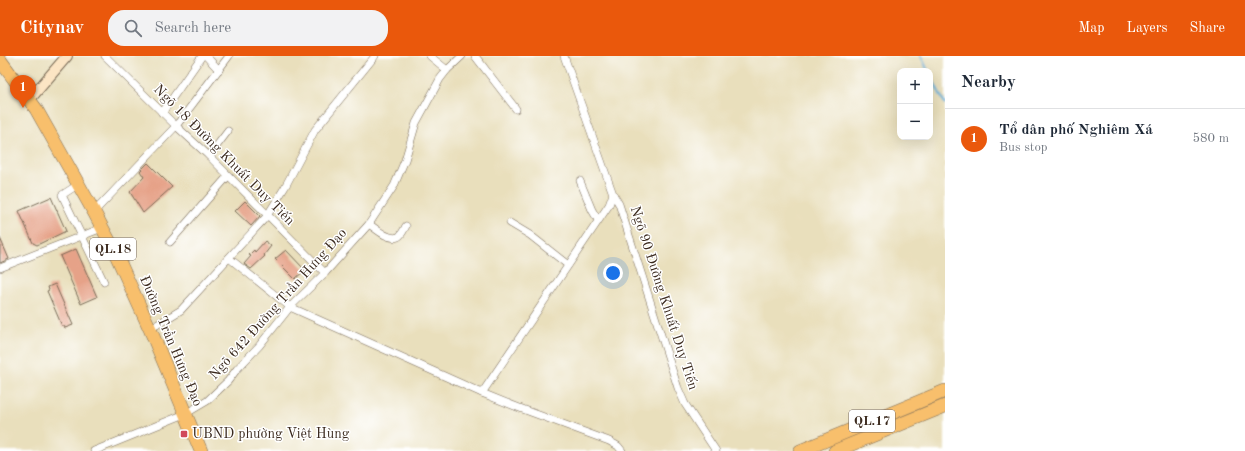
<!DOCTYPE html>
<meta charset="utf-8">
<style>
:root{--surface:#fff;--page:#f2f2f3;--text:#1f2937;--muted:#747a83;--line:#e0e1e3;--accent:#ea580c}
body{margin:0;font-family:"Old Standard TT",serif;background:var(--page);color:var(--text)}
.controls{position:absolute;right:12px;top:12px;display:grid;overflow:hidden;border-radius:8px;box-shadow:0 4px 16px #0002}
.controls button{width:36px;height:36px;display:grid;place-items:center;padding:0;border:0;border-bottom:1px solid var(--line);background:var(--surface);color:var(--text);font:20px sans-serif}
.you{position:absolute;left:613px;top:217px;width:14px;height:14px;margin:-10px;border:3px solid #fff;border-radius:50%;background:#1a73e8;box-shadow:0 0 0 6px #1a73e833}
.badge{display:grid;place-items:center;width:26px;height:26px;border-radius:50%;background:var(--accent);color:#fff;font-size:13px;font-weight:700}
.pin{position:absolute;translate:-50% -33px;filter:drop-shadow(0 1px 2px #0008)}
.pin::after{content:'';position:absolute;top:21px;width:14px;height:12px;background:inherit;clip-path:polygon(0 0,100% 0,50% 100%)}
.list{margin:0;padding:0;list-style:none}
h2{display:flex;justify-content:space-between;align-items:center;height:52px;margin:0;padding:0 16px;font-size:17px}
h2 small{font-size:13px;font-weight:400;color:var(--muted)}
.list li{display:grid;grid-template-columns:26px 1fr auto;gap:12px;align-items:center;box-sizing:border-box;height:60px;padding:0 16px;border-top:1px solid var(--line)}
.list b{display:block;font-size:15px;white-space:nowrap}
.list p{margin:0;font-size:13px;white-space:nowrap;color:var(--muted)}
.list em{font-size:13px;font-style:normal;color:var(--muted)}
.icon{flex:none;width:22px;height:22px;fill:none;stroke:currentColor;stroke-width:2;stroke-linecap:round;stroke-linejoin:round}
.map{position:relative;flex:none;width:945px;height:395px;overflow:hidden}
header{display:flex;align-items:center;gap:24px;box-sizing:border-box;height:56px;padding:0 20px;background:var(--accent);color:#fff}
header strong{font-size:19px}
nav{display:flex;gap:22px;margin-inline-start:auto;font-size:14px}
.search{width:280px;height:36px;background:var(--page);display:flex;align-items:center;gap:10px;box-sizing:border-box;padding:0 14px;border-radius:16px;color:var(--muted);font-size:15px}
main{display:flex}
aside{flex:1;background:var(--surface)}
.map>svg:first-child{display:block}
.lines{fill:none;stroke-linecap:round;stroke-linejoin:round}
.stream{stroke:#62b1dc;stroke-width:2}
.building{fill:#e6a288}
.street-casing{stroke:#786955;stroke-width:8}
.secondary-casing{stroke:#786955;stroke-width:12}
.highway-casing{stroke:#786955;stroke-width:14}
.street{stroke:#fff;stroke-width:7}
.secondary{stroke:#fce5c4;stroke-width:10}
.highway{stroke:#f8bf6c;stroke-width:13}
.poi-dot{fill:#d1495b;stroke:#fff;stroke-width:1.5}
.labels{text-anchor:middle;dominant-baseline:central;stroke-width:3;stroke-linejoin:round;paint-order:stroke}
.shield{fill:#fff;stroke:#766a62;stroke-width:1}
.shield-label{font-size:13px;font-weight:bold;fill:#3b2a1e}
.street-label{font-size:14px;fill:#3b2a1e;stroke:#fff}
.poi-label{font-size:14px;fill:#3b2a1e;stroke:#fff;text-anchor:start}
</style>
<header>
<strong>Citynav</strong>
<div class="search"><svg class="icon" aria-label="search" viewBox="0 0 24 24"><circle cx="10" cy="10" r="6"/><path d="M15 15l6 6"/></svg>Search here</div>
<nav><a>Map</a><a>Layers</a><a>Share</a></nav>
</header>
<main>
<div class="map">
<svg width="945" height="395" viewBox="0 0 945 395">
<rect width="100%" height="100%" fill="#fff"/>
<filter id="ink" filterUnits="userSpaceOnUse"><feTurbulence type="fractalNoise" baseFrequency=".025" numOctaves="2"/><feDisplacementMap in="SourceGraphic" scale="8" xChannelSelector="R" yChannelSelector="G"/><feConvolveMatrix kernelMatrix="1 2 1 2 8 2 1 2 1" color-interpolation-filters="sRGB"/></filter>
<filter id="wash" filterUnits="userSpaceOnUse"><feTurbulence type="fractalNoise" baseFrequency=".012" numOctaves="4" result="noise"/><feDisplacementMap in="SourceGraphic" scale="16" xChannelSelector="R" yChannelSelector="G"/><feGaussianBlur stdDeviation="0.9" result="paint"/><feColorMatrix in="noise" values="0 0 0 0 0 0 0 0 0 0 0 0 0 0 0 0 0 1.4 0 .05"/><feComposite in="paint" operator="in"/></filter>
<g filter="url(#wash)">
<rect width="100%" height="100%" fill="#e9dfbc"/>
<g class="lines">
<g class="stream">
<path d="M921 0 928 15"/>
<path d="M930 18 945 48"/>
</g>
</g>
<g id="blocks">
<g class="building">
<path d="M148 107 172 131 143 157 130 136 144 121 140 115Z"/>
<path d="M51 141 66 175 37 189 33 187 19 155Z"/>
<path d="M245 145 260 160 251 170 235 155Z"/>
<path d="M0 182 9 203 0 207Z"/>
<path d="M265 185 271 190 264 199 265 200 251 213 244 208 251 200 249 199 254 194 255 196Z"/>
<path d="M76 193 97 241 81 248 60 200Z"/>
<path d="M286 194 305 214 295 223 275 203Z"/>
<path d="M55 228 73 269 65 272 64 270H62L47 235 49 234 48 231Z"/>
</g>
</g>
</g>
<g filter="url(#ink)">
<use href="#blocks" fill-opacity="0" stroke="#786955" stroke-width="1"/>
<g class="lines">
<defs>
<g id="street">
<path d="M105 0 176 70 209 100 325 217"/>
<path d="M206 0 219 14"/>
<path d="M430 0 447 14"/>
<path d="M475 0 516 53"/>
<path d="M564 0 613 138 619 148 678 332 685 348 716 395"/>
<path d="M162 57 202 0"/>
<path d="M209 100 228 75"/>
<path d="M580 125 592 154 598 164"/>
<path d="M79 128 62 139 104 226"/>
<path d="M94 156 176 70 229 0"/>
<path d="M510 167 530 179 568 209"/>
<path d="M369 168C376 173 389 185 398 181 402 179 404 173 406 170"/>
<path d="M170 186 228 120"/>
<path d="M229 202 290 251 482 337 517 351 609 385 618 390 622 395"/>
<path d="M0 212 102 172"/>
<path d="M150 273 181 254 267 160 285 131 315 74 375 0"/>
<path d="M482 337 609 149 613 138"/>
<path d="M94 395 185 358 207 345 228 325 237 313 259 290 290 251 325 217 369 168 394 130 405 104 416 67 440 23 447 14 462 0"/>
</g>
<path id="secondary" d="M30 43 67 0"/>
<g id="highway">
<path d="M0 4 36 53 94 156 114 194 150 273 201 395"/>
<path d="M800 395 945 335"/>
<path d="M835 395 945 350"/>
</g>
</defs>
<use href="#street" class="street-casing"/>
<use href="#secondary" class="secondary-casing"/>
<use href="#highway" class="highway-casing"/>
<use href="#street" class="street"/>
<use href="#secondary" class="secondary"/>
<use href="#highway" class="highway"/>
</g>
</g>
<rect class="poi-dot" x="180" y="374" width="8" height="8" rx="2"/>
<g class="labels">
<g class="shield">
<rect x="90" y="182" width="46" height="22" rx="3"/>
<rect x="849" y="354" width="46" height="22" rx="3"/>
</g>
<g class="shield-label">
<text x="113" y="193">QL.18</text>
<text x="872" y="365">QL.17</text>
</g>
<g class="street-label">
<text transform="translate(224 99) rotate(45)">Ngõ 18 Đường Khuất Duy Tiến</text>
<text transform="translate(664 242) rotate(72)">Ngõ 90 Đường Khuất Duy Tiến</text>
<text transform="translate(278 248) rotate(-48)">Ngõ 642 Đường Trần Hưng Đạo</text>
<text transform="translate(171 285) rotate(67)">Đường Trần Hưng Đạo</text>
</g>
<g class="poi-label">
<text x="192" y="378">UBND phường Việt Hùng</text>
</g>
</g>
</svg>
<div class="controls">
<button>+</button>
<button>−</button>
</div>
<div class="you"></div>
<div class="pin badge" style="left:23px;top:52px">1</div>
</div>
<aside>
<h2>Nearby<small></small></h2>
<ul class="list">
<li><span class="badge">1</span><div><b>Tổ dân phố Nghiêm Xá</b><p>Bus stop</p></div><em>580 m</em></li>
</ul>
</aside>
</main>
